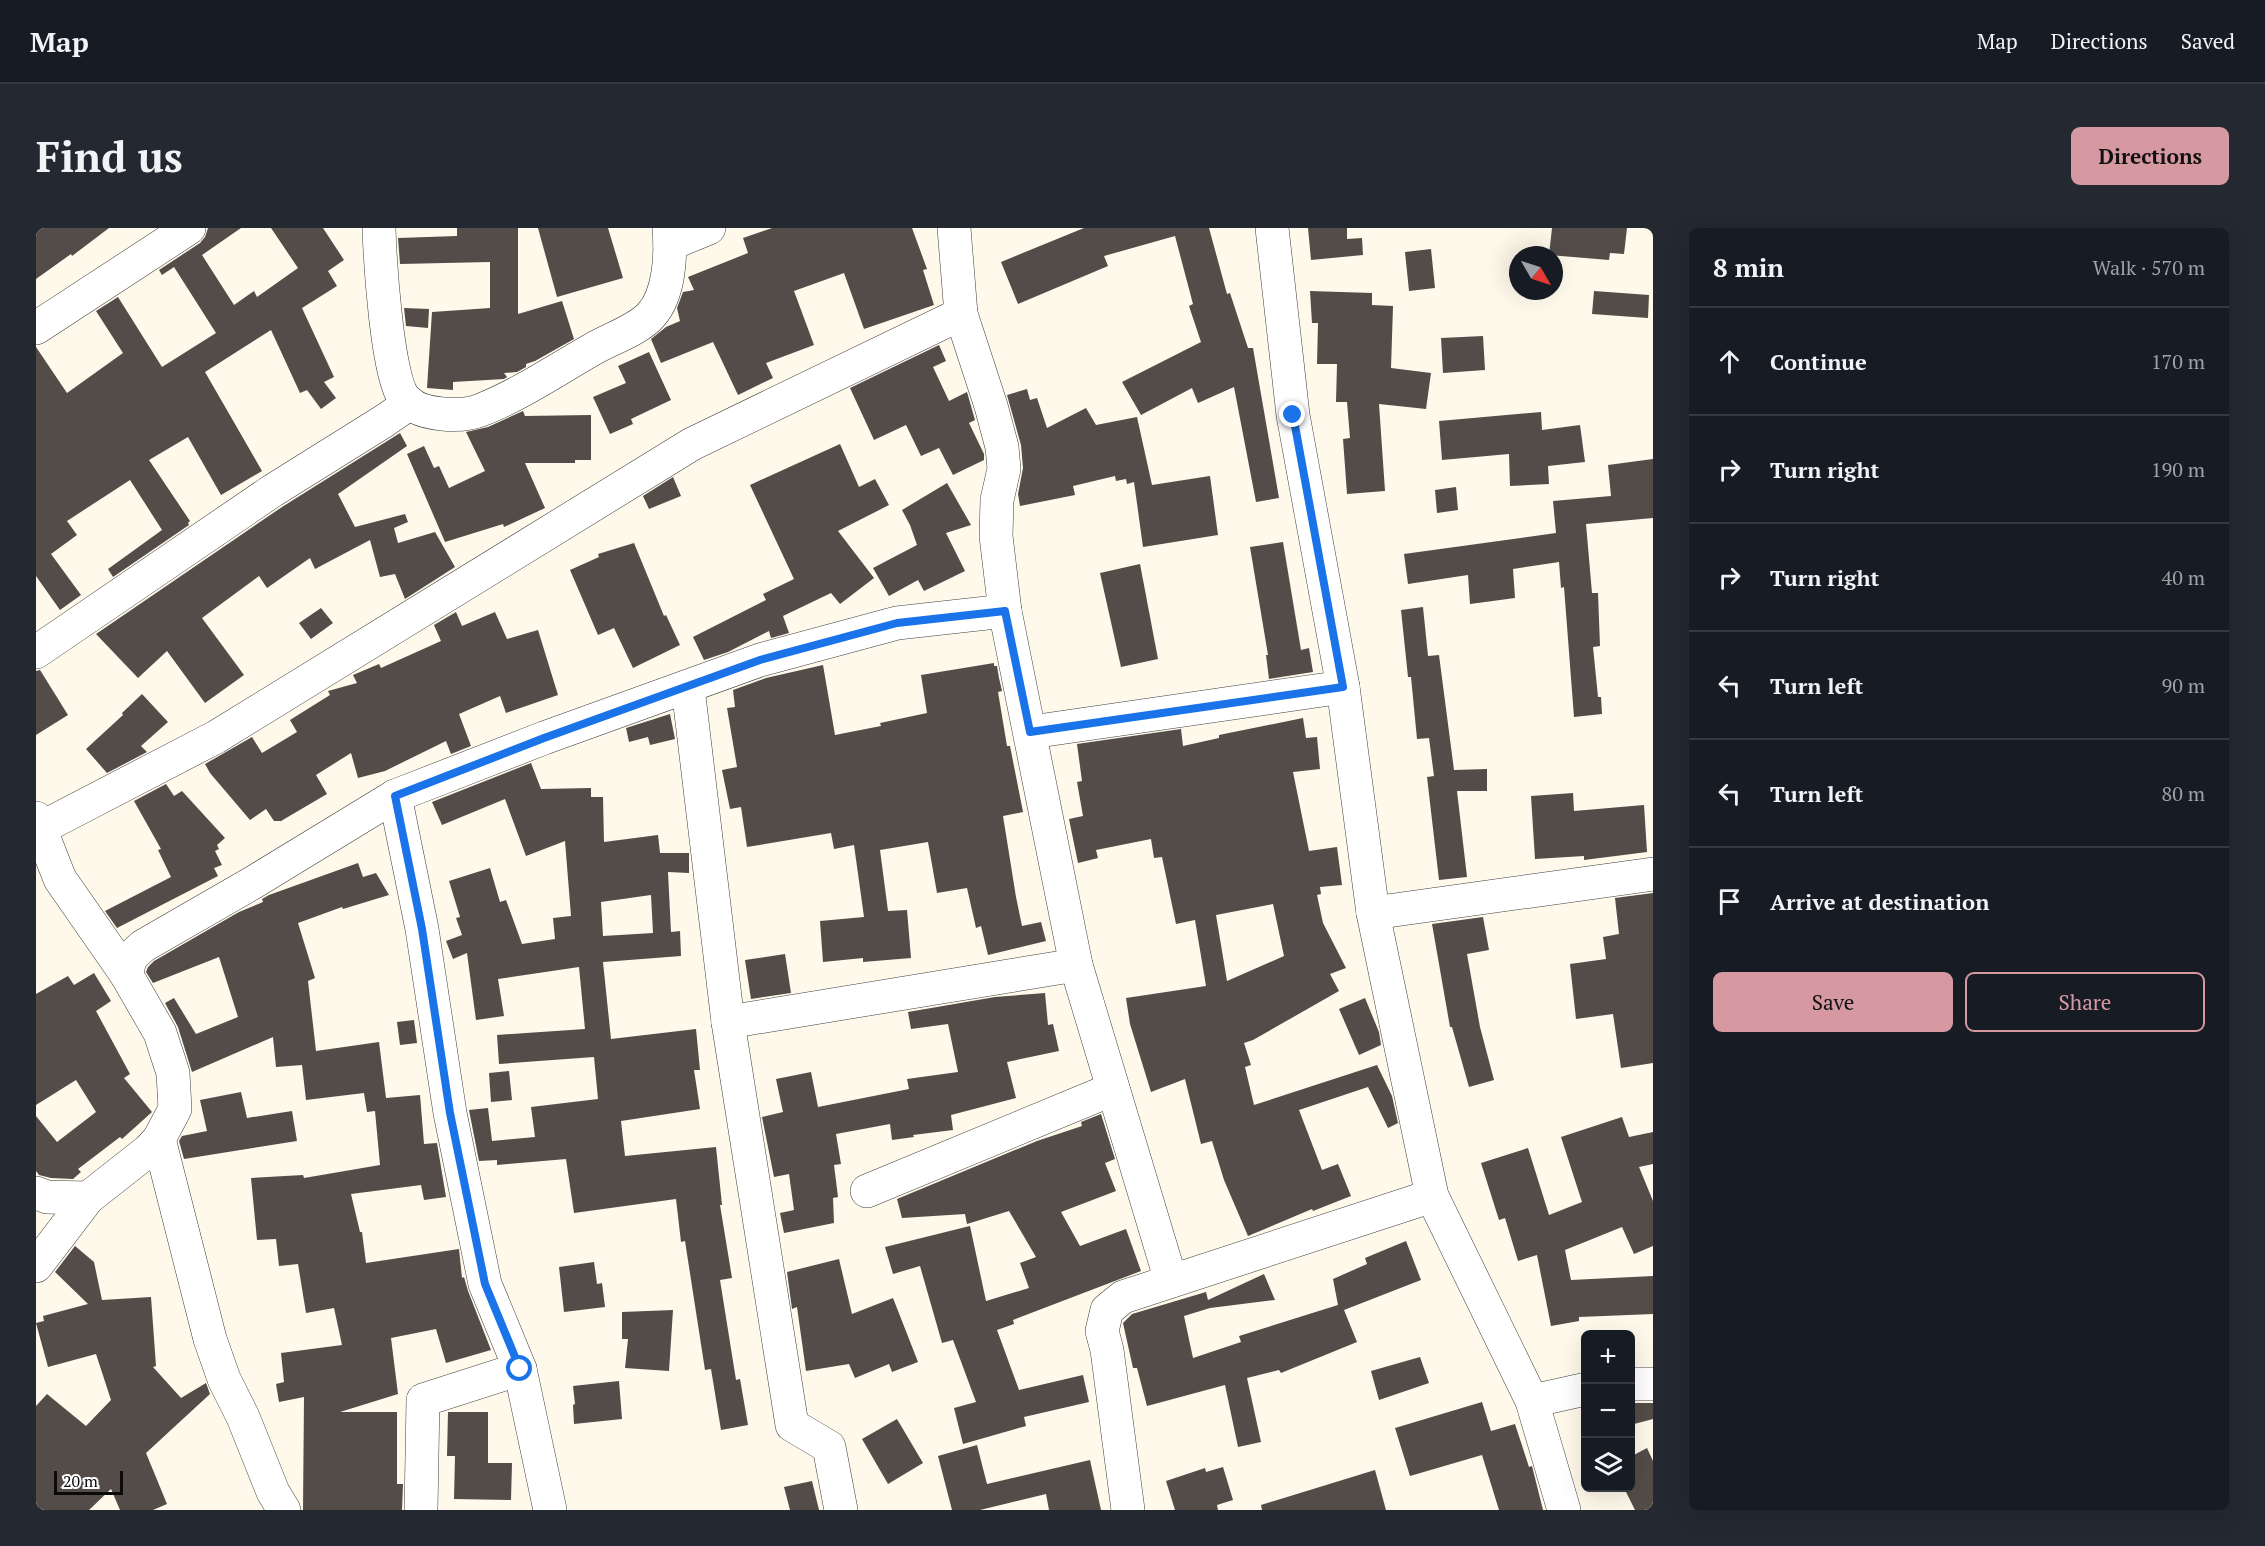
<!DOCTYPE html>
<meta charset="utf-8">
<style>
:root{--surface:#171b24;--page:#242831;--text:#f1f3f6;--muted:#9ea1a6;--line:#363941;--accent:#d698a1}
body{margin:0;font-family:"PT Serif",serif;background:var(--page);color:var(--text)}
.controls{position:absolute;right:18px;bottom:18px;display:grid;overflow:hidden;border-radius:9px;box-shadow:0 6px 24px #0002}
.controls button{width:54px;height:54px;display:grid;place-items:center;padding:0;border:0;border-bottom:2px solid var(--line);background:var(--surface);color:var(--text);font:30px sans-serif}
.compass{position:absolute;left:1473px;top:18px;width:54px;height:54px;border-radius:50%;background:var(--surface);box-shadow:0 6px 24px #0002;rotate:129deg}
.scale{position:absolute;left:18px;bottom:15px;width:69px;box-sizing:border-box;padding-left:6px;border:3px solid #0b0b0b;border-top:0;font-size:16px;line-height:21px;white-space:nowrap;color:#0b0b0b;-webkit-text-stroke:4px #fff;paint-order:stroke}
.stop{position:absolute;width:18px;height:18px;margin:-14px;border:4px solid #1a73e8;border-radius:50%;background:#fff}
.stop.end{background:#1a73e8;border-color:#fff;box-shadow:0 2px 6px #0008}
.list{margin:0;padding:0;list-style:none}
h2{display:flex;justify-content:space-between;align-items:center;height:78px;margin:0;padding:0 24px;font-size:26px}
h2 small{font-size:20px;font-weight:400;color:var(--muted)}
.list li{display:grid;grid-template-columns:39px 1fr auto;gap:18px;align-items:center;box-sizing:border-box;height:108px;padding:0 24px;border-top:2px solid var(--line)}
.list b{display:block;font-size:22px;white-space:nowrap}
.list em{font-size:20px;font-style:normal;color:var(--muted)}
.actions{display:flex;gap:12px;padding:18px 24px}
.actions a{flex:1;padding:14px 0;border:2px solid var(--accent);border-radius:9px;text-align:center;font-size:21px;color:var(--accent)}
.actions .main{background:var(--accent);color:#111}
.icon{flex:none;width:33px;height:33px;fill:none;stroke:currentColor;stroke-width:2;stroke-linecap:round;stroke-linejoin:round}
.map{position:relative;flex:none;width:1617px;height:1282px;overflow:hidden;border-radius:9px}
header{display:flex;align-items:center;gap:36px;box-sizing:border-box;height:84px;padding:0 30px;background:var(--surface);border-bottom:2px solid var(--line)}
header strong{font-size:28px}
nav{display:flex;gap:33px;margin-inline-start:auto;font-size:21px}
.intro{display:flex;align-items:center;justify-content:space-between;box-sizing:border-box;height:144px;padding:0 36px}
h1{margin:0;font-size:42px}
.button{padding:15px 27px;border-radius:9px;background:var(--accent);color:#111;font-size:21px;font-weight:700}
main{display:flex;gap:36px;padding:0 36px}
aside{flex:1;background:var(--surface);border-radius:9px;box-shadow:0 6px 24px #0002}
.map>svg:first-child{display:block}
.building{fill:#534c48;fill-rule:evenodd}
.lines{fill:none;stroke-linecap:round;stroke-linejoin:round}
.minor-casing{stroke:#3e3e3e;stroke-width:34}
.minor{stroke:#fff;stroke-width:33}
.route{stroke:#1a73e8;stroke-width:8}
</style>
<header>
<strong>Map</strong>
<nav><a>Map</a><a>Directions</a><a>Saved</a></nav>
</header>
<div class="intro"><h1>Find us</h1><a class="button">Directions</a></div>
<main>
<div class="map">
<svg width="1617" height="1282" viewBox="0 0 1617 1282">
<rect width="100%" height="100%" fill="#fef9ea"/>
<g class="building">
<path d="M0 0H73L36 28 35 26 0 51Z"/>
<path d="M172 0H205L166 27 198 77 218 63 221 69 262 40 235 0H287L308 32 292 43 301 58 266 80 298 149 288 154 300 170 285 181 271 162 264 165 235 102 169 144 226 243 185 267 152 209 113 232 154 293 152 295 153 297 77 349 72 341 126 302 94 252 31 293 41 307 15 326 45 367 24 382 0 348V119L31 165 87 125 60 83 82 69 126 139 180 105 138 39 126 47 123 42 164 15 169 9Z"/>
<path d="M421 0H482V86L526 73 538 111 499 133 490 136V139L481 144 468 145 471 149 468 151 417 154V162L391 160 396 84 454 80V34L364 36 362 10 421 8Z"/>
<path d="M502 0H572L587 50 521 69Z"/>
<path d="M736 0H876L891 41 887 42 898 77 828 101 808 45 758 63 778 117 730 135 737 150 702 167 677 114 625 135 615 111 630 99 644 93 641 80 647 64 658 62 652 49 712 25 707 10Z"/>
<path d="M1048 0H1173L1191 66 1194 65 1212 120H1217L1243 270 1220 274 1198 159 1162 175 1156 160 1105 187 1086 154 1165 114 1153 78 1157 76 1139 8 1068 28 1072 38 982 76 965 34Z"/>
<path d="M1272 0H1311V11L1326 10 1327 27 1275 32Z"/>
<path d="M1516 0H1591L1588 26 1574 25 1573 32 1513 27Z"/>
<path d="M1395 21 1399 60 1373 63 1369 24Z"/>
<path d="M1274 63 1336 65V77L1357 78 1355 140 1395 145 1390 181 1343 176 1349 263 1311 266 1307 211 1314 210 1311 174H1300L1301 136H1281L1282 95H1276Z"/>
<path d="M1558 63 1613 67 1612 90 1556 86Z"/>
<path d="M368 80 393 81 392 100 370 98Z"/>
<path d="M1447 108 1449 142 1407 145 1405 110Z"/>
<path d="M903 117 910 133 897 139 913 173 931 164 939 192 933 195 948 226V232L917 247 903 220 885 228 870 197 838 212 814 160Z"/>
<path d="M613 124 635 172 595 191 597 196 574 206 557 169 590 155 582 138Z"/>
<path d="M991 161 994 172 1001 170 1011 200 1050 180 1060 197 1101 189 1116 257 1174 248 1182 307 1107 319 1098 254 1091 256 1090 251 1080 253 1079 248 1037 258 1039 267 984 278 982 266 987 240 985 217 971 167Z"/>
<path d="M487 183 489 188 555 187V232H539V235H489L509 280 468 299 467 296 409 314 371 226 388 218 398 240 403 238 413 260 449 243 430 204 452 199Z"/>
<path d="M1505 184 1506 202 1544 197 1549 234 1512 238 1513 256 1474 258 1473 226 1406 232 1403 193Z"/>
<path d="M364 205 371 218 302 266 319 299 369 286 372 294 358 300 362 315 399 304 419 339 369 371 359 346 344 349 334 312 279 341 274 330 231 360 223 348 166 390 208 447 169 475 131 423 102 450 60 406 246 279Z"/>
<path d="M804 216 823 259 839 251 853 277 802 303 838 350 804 376 795 365 747 388 753 405 735 410 733 403 692 424 668 432 657 409 730 372 727 366 758 351 714 257Z"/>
<path d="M1617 231V290L1550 296 1556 365H1562L1564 418 1557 419 1562 469H1565L1566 486 1538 489 1528 359 1525 360 1523 334 1477 341 1479 370 1434 376 1432 347 1372 356 1368 326 1520 305 1517 273 1575 268 1572 237Z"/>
<path d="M637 249 645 268 613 281 607 268Z"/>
<path d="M911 255 935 297 910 305 929 343 888 363 882 352 853 368 837 340 881 317 874 297 866 282Z"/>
<path d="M1420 259 1422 282 1401 285 1399 262Z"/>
<path d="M1247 314 1265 422 1273 420 1277 444 1233 451 1230 427H1232L1214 319Z"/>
<path d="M598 315 628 388 630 387 644 417 597 440 578 400 562 407 534 342 563 329 562 326Z"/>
<path d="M1104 336 1122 431 1085 439 1064 345Z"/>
<path d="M1387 379 1392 428 1403 427 1418 542 1451 541V563H1421L1431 649 1403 652 1391 549 1398 548 1393 510 1381 511 1375 449H1372L1365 382Z"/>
<path d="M285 380 297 395 275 411 263 395Z"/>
<path d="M420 384 426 398 459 384 471 411 502 402 522 467 470 485 464 468 423 486 435 518 415 526 410 513 349 543 322 550 315 525 280 547 291 566 245 593H238L230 581 214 592 174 545 169 536 216 509 226 525 261 504 254 492 294 467 292 463 321 455 317 447 343 436 345 440 405 413 398 397Z"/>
<path d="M958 435V438H961L963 450 966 463 962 464 971 518H974L987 584 967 588 980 669 986 698 1005 694 1010 713 952 727 945 698 940 700 931 660 901 665 892 614 844 622 852 683 871 682 875 730 827 734V730L787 734 784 693 828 689 818 617 798 621 795 605 711 619 705 579 694 581 686 542 701 539 691 480 699 479 697 462 730 450 787 437 799 507 845 498 844 495 891 485 885 447Z"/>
<path d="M4 442 32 487 0 507V443Z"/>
<path d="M106 466 132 494 105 518 111 524 71 545 50 521 87 487 86 485Z"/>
<path d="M634 486 639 511 614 517 612 509 593 514 590 500Z"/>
<path d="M1267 490 1270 510 1281 509 1284 541 1257 544 1273 623 1301 619 1306 657 1284 659 1285 666 1281 667 1287 695 1310 740 1294 746 1303 763 1217 812 1208 815 1215 837 1209 839 1218 877 1341 837 1356 868 1362 895 1352 900 1332 859 1263 882 1286 942 1302 936 1315 968 1277 983 1276 981 1212 1008 1188 952 1176 913 1165 916 1149 851 1115 864 1094 796 1090 770 1170 758 1159 692 1140 696 1126 629 1118 630 1115 611 1060 622 1062 630 1042 635 1033 591 1047 588 1041 554 1046 553 1041 516 1145 501 1147 518 1183 510V507ZM1237 676 1248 728 1191 753 1180 687Z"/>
<path d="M495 535 505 561 555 560V569H567L568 614 622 607 624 625H653V645L632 644 635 704 644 703 645 728 567 734 575 811 660 801 664 842H658L664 881 585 893 589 928 680 919 686 977H684L696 1050 684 1052 700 1152 704 1151 712 1197 685 1202 675 1141 669 1142 649 1013 645 1014 640 971 538 985 530 931 461 937V932L443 933 433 882 452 880 456 913 499 909 495 879 562 871 558 829 463 836 461 807 549 801 543 739 462 751 468 788 440 792 431 725 417 731 410 713 426 707 420 690 424 689 413 653 454 640 464 674 470 672 486 716 519 711 517 690 535 688 529 613 490 628 469 571 406 597 396 574ZM615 667 617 705 567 708 565 674Z"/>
<path d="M130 556 138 568 146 563 189 610 181 617 183 621 179 623 186 637 178 640 182 648 81 700 69 683 135 649 122 622 125 621 98 573Z"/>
<path d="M1537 565 1538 583 1608 577 1611 624 1548 632V628L1499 631 1495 568Z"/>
<path d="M322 635 327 649 340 645 353 667 307 681 306 679 262 695 279 750 272 753 280 823 343 814 350 870 384 867 388 916 401 915 410 969 388 972 385 957 315 966 324 1004H326L330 1035 423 1021 426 1050 428 1049 432 1063 455 1122 410 1135 400 1101 355 1110 362 1166 304 1184H361V1256H367L366 1282H267L268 1169 243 1174 240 1156 248 1154 245 1125 306 1117 298 1080 270 1085 262 1036 243 1038 240 1011 221 1012 215 950 267 947 268 950 344 937 339 883 331 884 328 865 270 872 266 837 240 839 237 809 156 844 142 799 129 775 138 770 160 806 202 789 183 729 117 755 110 744 112 739 118 733 203 684 227 674 226 671 233 667Z"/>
<path d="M1617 665V835L1585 840 1577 786 1540 791 1534 736 1570 731 1567 709 1583 706 1579 670Z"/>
<path d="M1447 689 1453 722 1431 726 1444 799 1458 852 1433 859 1416 799H1414L1396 696Z"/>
<path d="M749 726 755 765 715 771 709 732Z"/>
<path d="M58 745 75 773 60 783 94 846 88 850 116 884 86 911 84 909 42 941 45 944 37 951 15 950 3 947 0 943V888L21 914 60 884 40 852 0 877V766L32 748 38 757Z"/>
<path d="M1009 765 1012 797 1017 796 1023 823 971 834 980 870 915 887 917 902 877 907 878 909 856 912 854 896 800 906 805 936 798 937 802 969 797 970 798 995 748 1005 744 985 758 982 753 946 738 949 726 889 747 884 740 851 775 844 782 879 873 861 871 851 922 844 912 796 875 801 872 784 959 769Z"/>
<path d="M1329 770 1343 804 1345 817 1323 827 1303 781Z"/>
<path d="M378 792 381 815 364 817 361 794Z"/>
<path d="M473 843 476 872 455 874 453 845Z"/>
<path d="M205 864 211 890 256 883 261 913 148 931 143 913 146 908 171 903 164 872Z"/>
<path d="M1065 886 1079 931 1069 935 1080 963 1025 984 1044 1018 1090 1001 1105 1043 977 1092 978 1096 961 1102 983 1162 1047 1147 1053 1174 988 1189 990 1198 927 1216 918 1180 940 1174 917 1112 906 1115 884 1038 857 1046 849 1019 934 998 950 1073 993 1060 984 1035 1000 1029 973 983 931 996 929 986 866 990 861 971 1001 913 1046 898 1045 894Z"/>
<path d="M1586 889 1593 909 1617 904V936L1603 939 1617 973V1018L1598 1026 1586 999 1529 1022 1535 1052 1617 1048V1086L1543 1089V1093L1515 1098 1501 1027 1482 1033 1469 990 1463 992 1445 935 1492 920 1513 987 1546 974 1525 909Z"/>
<path d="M1370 1013 1385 1052 1308 1082 1321 1114 1245 1145 1243 1142 1211 1150 1225 1214 1202 1219 1189 1157 1111 1178 1101 1140H1097L1087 1095 1096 1086 1170 1064 1172 1072 1228 1046 1239 1072 1174 1080 1148 1088 1157 1130 1205 1114 1203 1108 1302 1077 1297 1051 1331 1036 1329 1030Z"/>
<path d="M39 1018 58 1034 66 1072 115 1069 120 1138 117 1139 145 1170 170 1155 174 1166 110 1225 131 1276 117 1282H84L75 1261 53 1282H0V1178L11 1166 50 1198 75 1172 60 1126 12 1139 0 1095 8 1093 7 1088 52 1076 19 1044Z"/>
<path d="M803 1031 816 1086 857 1070 882 1134 856 1144 853 1136 819 1150 813 1136 770 1143 761 1079 756 1081 751 1044Z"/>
<path d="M558 1034 561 1056 566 1055 569 1079 528 1084 523 1039Z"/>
<path d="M637 1082 633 1143 589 1140 592 1111H586V1084Z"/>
<path d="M1384 1129 1393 1155 1343 1172 1335 1143Z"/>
<path d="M583 1153 586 1191 538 1196 537 1177 539 1176 537 1158Z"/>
<path d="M1446 1174 1455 1203 1479 1196 1493 1239 1496 1238 1507 1282H1463L1446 1227 1374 1248 1359 1200Z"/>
<path d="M1594 1175H1617V1191L1598 1196 1594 1187Z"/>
<path d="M412 1184H452V1235H476L475 1272 418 1271 419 1228H411Z"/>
<path d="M861 1191 887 1235 852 1256 826 1211Z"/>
<path d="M941 1217 951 1256 1054 1232 1065 1282H1013L1010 1266 944 1282H916L902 1228Z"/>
<path d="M1611 1220 1617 1233V1282H1599L1588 1260H1594V1229Z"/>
<path d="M1187 1239 1197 1272 1181 1277 1182 1282H1139L1130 1253 1169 1240 1170 1244Z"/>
<path d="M1339 1242 1350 1282H1226L1225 1277Z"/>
<path d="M776 1253 783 1282H754L748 1259Z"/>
</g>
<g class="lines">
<defs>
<g id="minor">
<path d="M343 0C344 32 351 148 368 170 382 188 425 190 445 182 485 166 520 142 557 121 574 111 602 102 615 87 634 66 635 26 633 0"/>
<path d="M918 0 925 86 955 178 966 219 968 241 961 272 960 308 969 383 1040 737 1135 1053"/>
<path d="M1236 0 1257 187 1307 459 1337 685 1396 968 1496 1173 1528 1282"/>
<path d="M634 16 673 0"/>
<path d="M0 100 153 0"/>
<path d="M0 424 236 263 348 193 374 175"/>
<path d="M652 460 692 794 756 1197 793 1219 805 1282"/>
<path d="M995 504 1307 459"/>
<path d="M359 568 386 701 414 885 449 1056 484 1141 514 1282"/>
<path d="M0 590 24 651 90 746 124 805 137 845 139 881 123 911 113 922 52 970 0 1038"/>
<path d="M5 600 180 509 656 216 925 86"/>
<path d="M1337 685 1617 646"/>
<path d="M90 746 95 729 107 718 218 654 359 568 508 510 724 432 861 395 969 383"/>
<path d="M692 794 1040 737"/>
<path d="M123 911 174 1111 188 1151 207 1189 237 1264 248 1282"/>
<path d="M831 963 1077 861"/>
<path d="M0 965 11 969 52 970"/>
<path d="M1594 1156H1617"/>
<path d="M1496 1173 1550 1161"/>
<path d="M385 1282 387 1172 484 1141"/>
<path d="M1092 1282 1071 1122 1066 1103 1071 1082 1087 1069 1396 968"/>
</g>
</defs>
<use href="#minor" class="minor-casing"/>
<use href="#minor" class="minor"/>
</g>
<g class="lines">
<path class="route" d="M484 1141 449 1056 414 885 386 701 359 568 508 510 724 432 861 395 969 383 994 504 1307 459 1257 187"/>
</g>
</svg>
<div class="controls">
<button>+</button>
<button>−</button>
<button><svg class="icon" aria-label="layers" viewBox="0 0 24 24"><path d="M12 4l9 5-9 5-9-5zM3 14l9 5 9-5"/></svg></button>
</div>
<svg class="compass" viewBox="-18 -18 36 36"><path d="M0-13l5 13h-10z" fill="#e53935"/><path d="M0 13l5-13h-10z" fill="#9ea1a6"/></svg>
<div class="scale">20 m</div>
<div class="stop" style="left:484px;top:1141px"></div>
<div class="stop end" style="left:1257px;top:187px"></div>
</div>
<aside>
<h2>8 min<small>Walk · 570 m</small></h2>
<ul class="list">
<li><svg class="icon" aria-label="ahead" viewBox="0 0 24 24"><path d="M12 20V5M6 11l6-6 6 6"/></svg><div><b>Continue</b></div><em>170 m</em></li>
<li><svg class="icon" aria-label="right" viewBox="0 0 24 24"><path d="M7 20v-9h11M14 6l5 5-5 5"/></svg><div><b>Turn right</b></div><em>190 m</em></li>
<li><svg class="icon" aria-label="right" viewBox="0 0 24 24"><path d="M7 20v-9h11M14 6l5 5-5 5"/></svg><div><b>Turn right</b></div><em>40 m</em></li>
<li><svg class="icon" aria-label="left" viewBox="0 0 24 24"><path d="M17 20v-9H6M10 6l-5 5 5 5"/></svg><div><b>Turn left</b></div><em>90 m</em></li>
<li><svg class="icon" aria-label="left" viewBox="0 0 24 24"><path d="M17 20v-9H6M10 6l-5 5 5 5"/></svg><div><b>Turn left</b></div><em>80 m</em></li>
<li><svg class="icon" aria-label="arrive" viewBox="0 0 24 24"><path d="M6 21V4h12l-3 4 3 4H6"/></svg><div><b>Arrive at destination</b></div></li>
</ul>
<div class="actions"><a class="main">Save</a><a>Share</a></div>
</aside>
</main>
